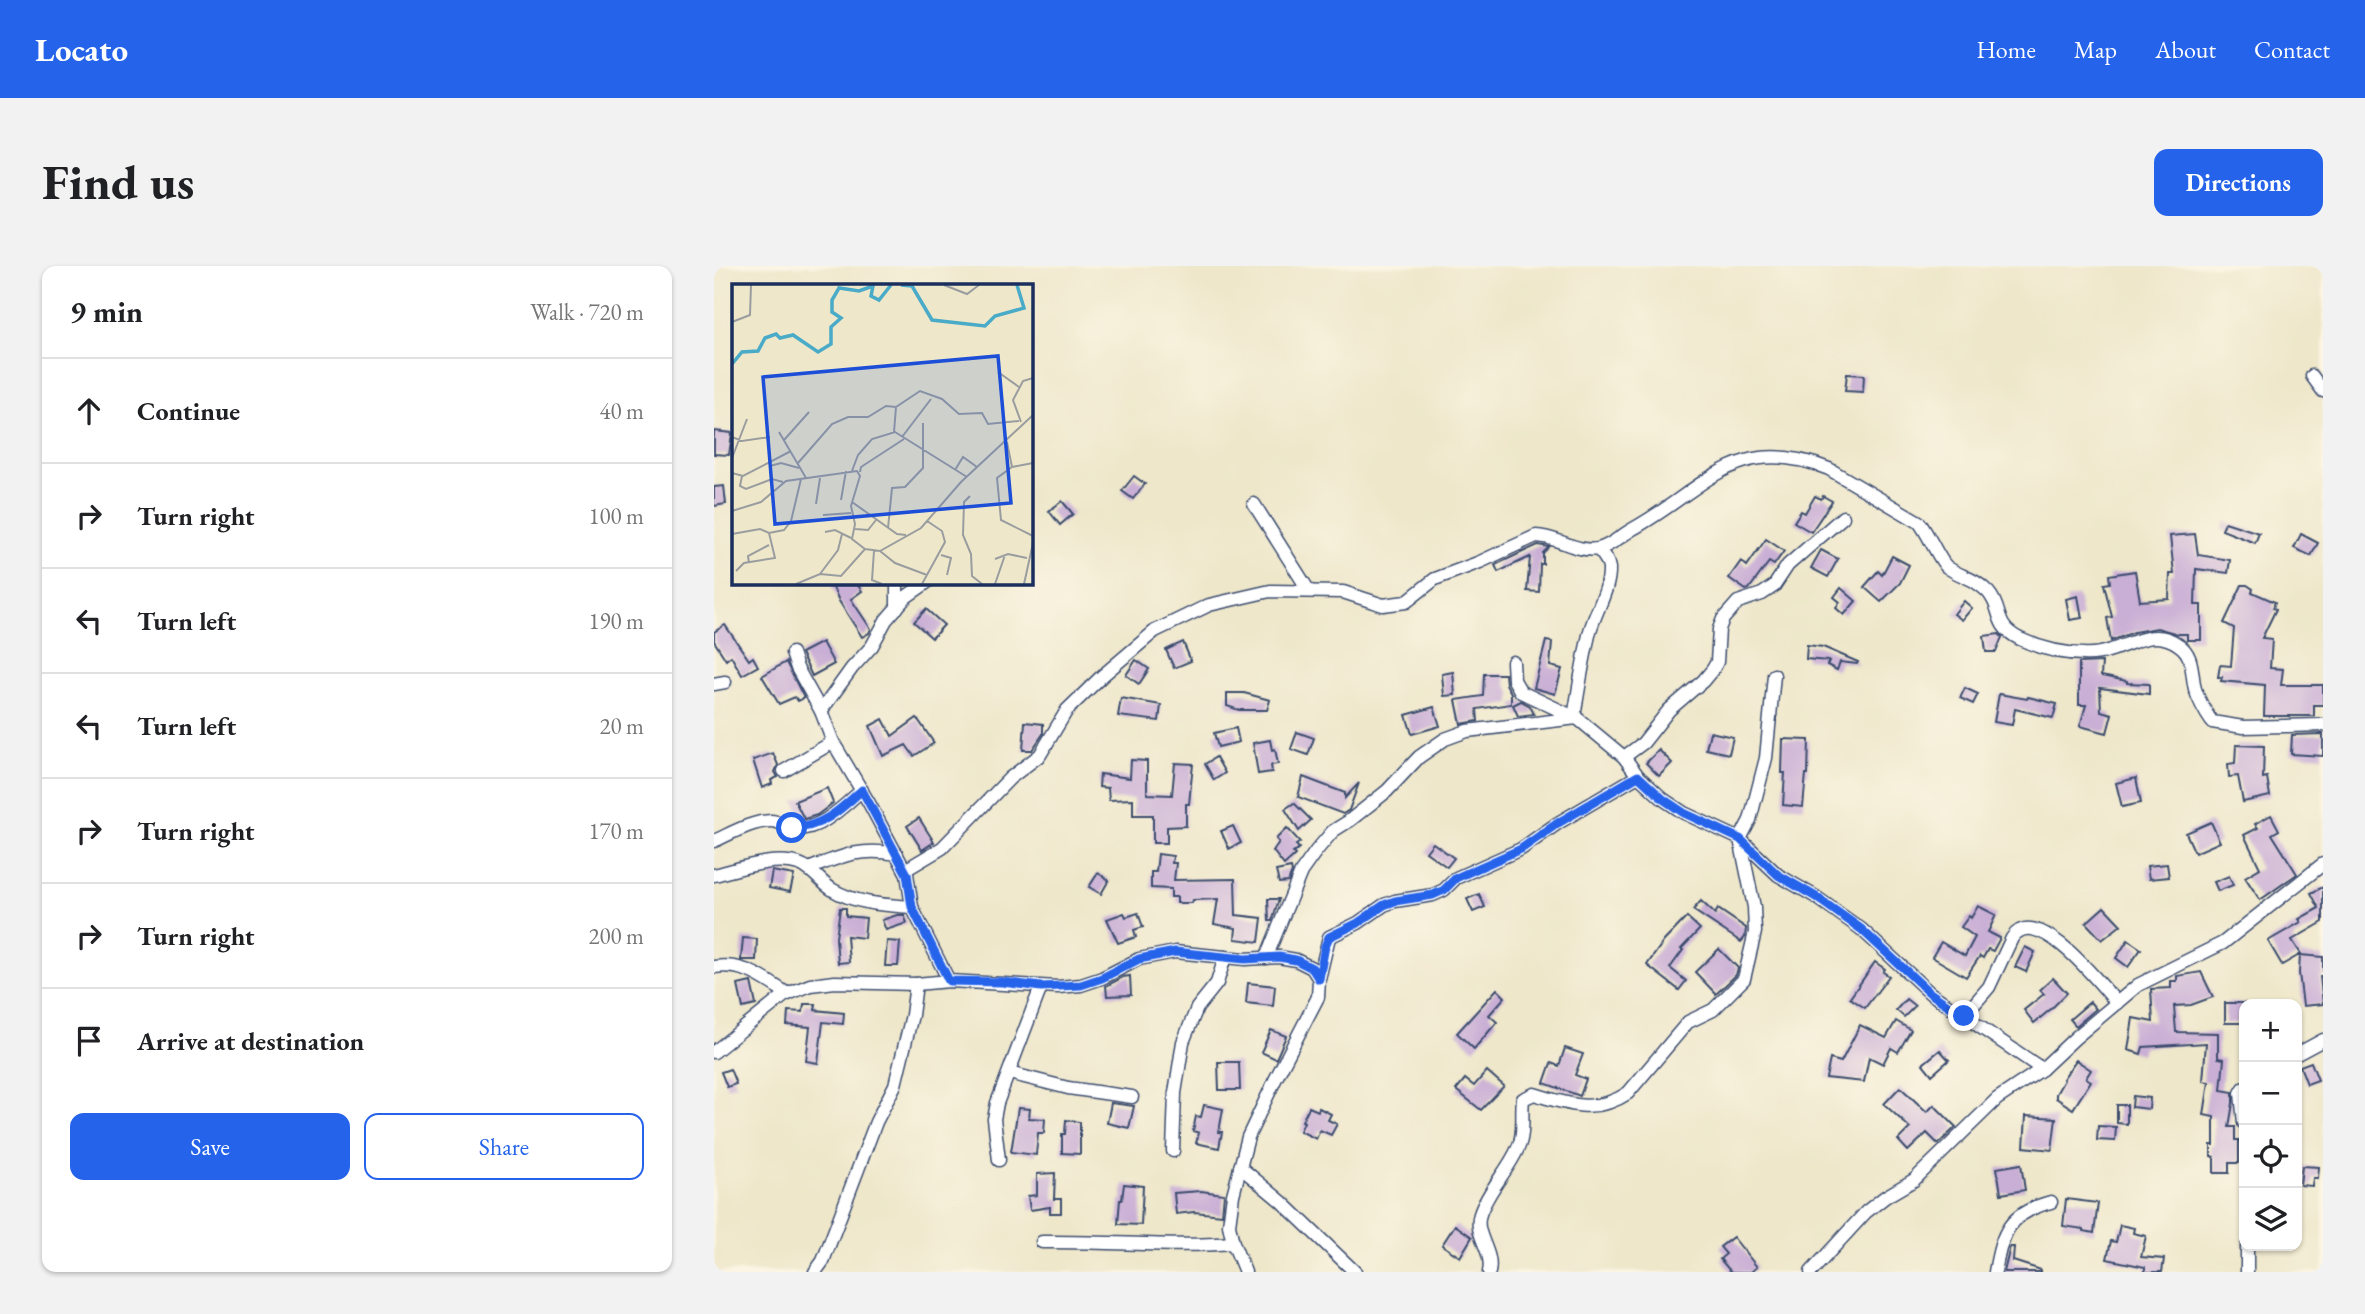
<!DOCTYPE html>
<meta charset="utf-8">
<style>
:root{--surface:#fff;--page:#f2f2f2;--text:#202124;--muted:#757577;--line:#e0e0e0;--accent:#2563eb}
body{margin:0;font-family:"EB Garamond",serif;background:var(--page);color:var(--text)}
.controls{position:absolute;right:21px;bottom:21px;display:grid;overflow:hidden;border-radius:14px;box-shadow:0 2px 5px #0004}
.controls button{width:63px;height:63px;display:grid;place-items:center;padding:0;border:0;border-bottom:2px solid var(--line);background:var(--surface);color:var(--text);font:35px sans-serif}
.stop{position:absolute;width:21px;height:21px;margin:-16px;border:5px solid #2563eb;border-radius:50%;background:#fff}
.stop.end{background:#2563eb;border-color:#fff;box-shadow:0 2px 7px #0008}
.list{margin:0;padding:0;list-style:none}
h2{display:flex;justify-content:space-between;align-items:center;height:91px;margin:0;padding:0 28px;font-size:30px}
h2 small{font-size:23px;font-weight:400;color:var(--muted)}
.list li{display:grid;grid-template-columns:46px 1fr auto;gap:21px;align-items:center;box-sizing:border-box;height:105px;padding:0 28px;border-top:2px solid var(--line)}
.list b{display:block;font-size:26px;white-space:nowrap}
.list em{font-size:23px;font-style:normal;color:var(--muted)}
.actions{display:flex;gap:14px;padding:21px 28px}
.actions a{flex:1;padding:16px 0;border:2px solid var(--accent);border-radius:14px;text-align:center;font-size:24px;color:var(--accent)}
.actions .main{background:var(--accent);color:#fff}
.icon{flex:none;width:38px;height:38px;fill:none;stroke:currentColor;stroke-width:2;stroke-linecap:round;stroke-linejoin:round}
.map{position:relative;flex:none;width:1609px;height:1006px;overflow:hidden;border-radius:14px}
header{display:flex;align-items:center;gap:42px;box-sizing:border-box;height:98px;padding:0 35px;background:var(--accent);color:#fff}
header strong{font-size:33px}
nav{display:flex;gap:38px;margin-inline-start:auto;font-size:24px}
.intro{display:flex;align-items:center;justify-content:space-between;box-sizing:border-box;height:168px;padding:0 42px}
h1{margin:0;font-size:49px}
.button{padding:18px 32px;border-radius:14px;background:var(--accent);color:#fff;font-size:24px;font-weight:700}
main{display:flex;gap:42px;padding:0 42px}
aside{flex:1;background:var(--surface);border-radius:14px;box-shadow:0 2px 5px #0004}
.map>svg:first-child{display:block}
.building{fill:#c9aed5}
.lines{fill:none;stroke-linecap:round;stroke-linejoin:round}
.minor-casing{stroke:#3b4b6e;stroke-width:15}
.minor{stroke:#fff;stroke-width:12}
.route{stroke:#2563eb;stroke-width:9}
.inset-river{fill:none;stroke:#49abc8;stroke-width:3.5}
.inset-road{fill:none;stroke:#9a9d9f;stroke-width:2}
.view{fill:#1d4ed8;fill-opacity:0.15;stroke:#1d4ed8;stroke-width:3.5}
.inset-edge{fill:none;stroke:#1b2f5e;stroke-width:3.5}
</style>
<header>
<strong>Locato</strong>
<nav><a>Home</a><a>Map</a><a>About</a><a>Contact</a></nav>
</header>
<div class="intro"><h1>Find us</h1><a class="button">Directions</a></div>
<main>
<aside>
<h2>9 min<small>Walk · 720 m</small></h2>
<ul class="list">
<li><svg class="icon" aria-label="ahead" viewBox="0 0 24 24"><path d="M12 20V5M6 11l6-6 6 6"/></svg><div><b>Continue</b></div><em>40 m</em></li>
<li><svg class="icon" aria-label="right" viewBox="0 0 24 24"><path d="M7 20v-9h11M14 6l5 5-5 5"/></svg><div><b>Turn right</b></div><em>100 m</em></li>
<li><svg class="icon" aria-label="left" viewBox="0 0 24 24"><path d="M17 20v-9H6M10 6l-5 5 5 5"/></svg><div><b>Turn left</b></div><em>190 m</em></li>
<li><svg class="icon" aria-label="left" viewBox="0 0 24 24"><path d="M17 20v-9H6M10 6l-5 5 5 5"/></svg><div><b>Turn left</b></div><em>20 m</em></li>
<li><svg class="icon" aria-label="right" viewBox="0 0 24 24"><path d="M7 20v-9h11M14 6l5 5-5 5"/></svg><div><b>Turn right</b></div><em>170 m</em></li>
<li><svg class="icon" aria-label="right" viewBox="0 0 24 24"><path d="M7 20v-9h11M14 6l5 5-5 5"/></svg><div><b>Turn right</b></div><em>200 m</em></li>
<li><svg class="icon" aria-label="arrive" viewBox="0 0 24 24"><path d="M6 21V4h12l-3 4 3 4H6"/></svg><div><b>Arrive at destination</b></div></li>
</ul>
<div class="actions"><a class="main">Save</a><a>Share</a></div>
</aside>
<div class="map">
<svg width="1609" height="1006" viewBox="0 0 1609 1006">
<rect width="100%" height="100%" fill="#fcf5e5"/>
<filter id="ink" filterUnits="userSpaceOnUse"><feTurbulence type="fractalNoise" baseFrequency=".0143" numOctaves="2"/><feDisplacementMap in="SourceGraphic" scale="14" xChannelSelector="R" yChannelSelector="G"/><feConvolveMatrix kernelMatrix="1 2 1 2 8 2 1 2 1" color-interpolation-filters="sRGB"/></filter>
<filter id="wash" filterUnits="userSpaceOnUse"><feTurbulence type="fractalNoise" baseFrequency=".00686" numOctaves="4" result="noise"/><feDisplacementMap in="SourceGraphic" scale="28" xChannelSelector="R" yChannelSelector="G"/><feGaussianBlur stdDeviation="1.57" result="paint"/><feColorMatrix in="noise" values="0 0 0 0 0 0 0 0 0 0 0 0 0 0 0 0 0 1.4 0 .05"/><feComposite in="paint" operator="in"/></filter>
<g filter="url(#wash)">
<rect width="100%" height="100%" fill="#eee7ca"/>
<g id="blocks">
<g class="building">
<path d="M1133 108 1150 109 1149 126 1131 125Z"/>
<path d="M0 165 18 167 15 189 0 188Z"/>
<path d="M420 210 431 218 419 233 408 225Z"/>
<path d="M10 220 12 238 0 240V221Z"/>
<path d="M1101 230 1107 233 1109 230 1118 235 1097 266 1080 256 1087 245 1091 247Z"/>
<path d="M348 235 359 248 346 259 335 245Z"/>
<path d="M1511 256 1545 267 1541 277 1508 264Z"/>
<path d="M1481 268 1484 289 1516 294 1514 307 1482 303 1481 339H1487V374H1473V368H1464L1443 362 1420 366 1397 375 1393 352 1398 351 1390 318 1396 317 1395 309 1421 305 1426 335 1455 333 1456 308H1460L1456 270Z"/>
<path d="M1587 268 1604 277 1597 290 1580 282Z"/>
<path d="M1052 273 1070 285 1060 299 1055 296 1035 323 1032 324 1015 312 1027 295 1033 300Z"/>
<path d="M824 279 835 281 829 287V298H826L825 326 813 325 816 291 784 306 781 299Z"/>
<path d="M1107 284 1124 293 1114 311 1097 302Z"/>
<path d="M1178 290 1195 299 1186 317 1167 336 1150 321 1164 305 1168 309Z"/>
<path d="M117 317H142L148 325 137 333 157 363 155 367 148 371 125 335Z"/>
<path d="M1528 319H1533L1539 323 1538 326 1561 336 1559 342 1562 343 1548 372 1558 373 1556 402 1569 403 1567 419H1609V439H1600V450H1550L1551 419 1507 415 1508 411H1504L1506 399 1517 400 1520 362 1510 357Z"/>
<path d="M1127 322 1142 335 1130 349 1122 342 1126 336 1120 331Z"/>
<path d="M1364 330 1368 352 1356 354 1352 333Z"/>
<path d="M1250 335 1258 342 1248 354 1240 348Z"/>
<path d="M212 343 230 359 218 372 200 356Z"/>
<path d="M11 359 35 394 39 391 44 400 28 409 17 390 12 394 0 375V366Z"/>
<path d="M1285 368 1288 371 1282 386H1272L1270 370Z"/>
<path d="M832 375 838 376 836 400 848 403 841 428 820 422Z"/>
<path d="M108 376 120 398 98 410 87 387Z"/>
<path d="M469 376 477 395 460 402 452 384Z"/>
<path d="M1093 379 1109 381 1144 396 1143 398 1126 396 1123 404 1113 399 1115 395 1092 393Z"/>
<path d="M422 394 435 403 425 418 412 409Z"/>
<path d="M72 396 90 432 84 435 81 431 65 438 48 410Z"/>
<path d="M1388 396 1387 410 1413 415V417L1435 418V428L1386 422 1387 445 1398 448 1393 467 1366 460 1372 439H1365V397Z"/>
<path d="M739 406 741 429 730 430 728 408Z"/>
<path d="M770 408H791L792 418 797 427V438L763 443 764 455 747 458 742 434 769 430Z"/>
<path d="M1251 422 1264 428 1259 438 1246 432Z"/>
<path d="M513 427H530L556 434 553 444H525L513 440Z"/>
<path d="M1285 428 1313 433 1314 431 1343 438 1339 452 1301 443 1298 459 1280 456Z"/>
<path d="M407 432 447 439 445 455 404 450Z"/>
<path d="M807 435 816 440 820 448 804 450 799 439Z"/>
<path d="M720 441 726 460 698 468 692 449Z"/>
<path d="M203 452 220 477 200 490 192 479 169 490 156 460 169 453 178 470Z"/>
<path d="M311 456 329 458V468L318 484H309Z"/>
<path d="M522 462 525 476 504 481 500 467Z"/>
<path d="M583 466 600 472 594 489 577 483Z"/>
<path d="M996 466 1019 471 1015 488 992 483Z"/>
<path d="M1609 468V490L1577 488 1578 469Z"/>
<path d="M1069 473 1095 474 1094 508H1092L1089 541 1069 539 1071 507H1068Z"/>
<path d="M556 474 558 484 561 483 564 498 557 499 558 506 544 508 539 477Z"/>
<path d="M1522 479 1550 480 1549 512 1553 511 1556 530 1529 536 1524 510 1515 511 1514 498 1521 497Z"/>
<path d="M945 484 958 497 945 510 932 497Z"/>
<path d="M59 487 64 499 61 506 64 511 57 514 58 518 48 522 39 494Z"/>
<path d="M502 491 511 507 500 514 491 498Z"/>
<path d="M417 494 433 495V528L458 529 461 497 479 498 475 538H472V560L453 561V577H439V549H419V533L395 534 394 522 385 521 386 508 416 512Z"/>
<path d="M589 511 631 527V532L645 517 635 544 629 548 584 531Z"/>
<path d="M1422 512 1427 537 1408 541 1402 517Z"/>
<path d="M113 522 119 537 103 549 90 553 81 535Z"/>
<path d="M580 537 597 554 585 565 571 543Z"/>
<path d="M1557 549 1565 564 1558 568 1583 608 1546 634 1531 611 1546 602 1530 569 1544 562 1541 558Z"/>
<path d="M205 552 220 576 208 584 193 560Z"/>
<path d="M1497 556 1506 576 1481 587 1472 567Z"/>
<path d="M519 560 527 577 515 583 507 565Z"/>
<path d="M573 562 586 576 582 579 585 582 579 587 581 589 570 599 559 585 565 576 562 573Z"/>
<path d="M719 577 740 592 733 601 712 586Z"/>
<path d="M444 588 459 590 458 597H462L460 614 521 613 522 649 548 652 545 676 521 673 522 662 500 658 504 633 479 634 478 637H463V631H457V623L437 622V606H442Z"/>
<path d="M1453 598 1455 611 1435 613 1433 600Z"/>
<path d="M577 602 578 606 574 616 565 617 562 605Z"/>
<path d="M58 605 80 609 76 626 55 622Z"/>
<path d="M384 607 395 614 387 628 375 621Z"/>
<path d="M1515 610 1519 619 1504 625 1500 616Z"/>
<path d="M1609 621V656L1578 674 1587 688 1568 699 1554 675 1587 656 1585 653 1605 642 1597 627Z"/>
<path d="M765 628 771 641 759 646 753 633Z"/>
<path d="M554 633H565L558 655H555Z"/>
<path d="M987 635 1001 648 1004 643 1032 662 1031 671 1027 676 979 644Z"/>
<path d="M1264 640 1282 649 1274 666 1286 672 1279 685 1274 683 1269 692 1266 690 1252 711 1218 691 1227 676 1251 690 1261 671 1247 661 1255 650 1257 652Z"/>
<path d="M1390 641 1407 659 1388 674 1372 657Z"/>
<path d="M126 642H132V650L152 652 150 672 133 670 135 696 124 697 122 672Z"/>
<path d="M410 647 412 651 424 647 429 661 420 664 422 671 404 677 393 653Z"/>
<path d="M183 649H190L193 657 172 664 168 654Z"/>
<path d="M973 651 986 663 967 683 969 684 956 702 972 715 965 724 933 699 950 675Z"/>
<path d="M29 672 43 673 42 694H27Z"/>
<path d="M1414 674 1427 683 1414 701 1402 692Z"/>
<path d="M173 675 186 676 184 700H171Z"/>
<path d="M1311 681 1321 686 1312 706 1301 701Z"/>
<path d="M1005 683 1024 702 1022 709 1002 728 981 706Z"/>
<path d="M1586 689 1609 691V710H1606L1609 738 1589 740 1585 707Z"/>
<path d="M1161 696 1171 703 1169 706 1175 710 1151 742 1136 732Z"/>
<path d="M1487 706 1499 731 1477 739 1460 740 1462 766 1504 767V792L1510 793 1507 824 1519 826V837L1515 861H1521V874H1525V897H1515V907H1500V891L1497 890V879H1500V851L1490 849 1495 816 1489 815 1492 777 1429 781 1427 788 1414 784 1419 752 1439 756 1437 723 1457 722V715H1463V710Z"/>
<path d="M416 710 417 729 393 730 392 720 409 711Z"/>
<path d="M1339 712 1353 727 1337 743 1320 757 1310 744 1330 728 1326 724Z"/>
<path d="M37 716 42 739 29 742 24 719Z"/>
<path d="M534 717 561 720 559 740 532 737Z"/>
<path d="M783 723 791 731 775 749 783 756 760 783 743 767Z"/>
<path d="M1192 733 1201 740 1190 751 1182 744Z"/>
<path d="M1376 736 1382 743 1362 760 1356 753Z"/>
<rect x="1511" y="737" width="19" height="20"/>
<path d="M90 738H102L101 744 130 747 129 758 109 756 104 797 92 795 96 761 73 759 74 745 89 746Z"/>
<path d="M1182 755 1197 764 1184 786 1177 782 1169 798 1155 791 1150 816 1112 812 1116 793 1127 796 1146 759 1172 772Z"/>
<path d="M557 764 572 770 562 793 547 786Z"/>
<path d="M851 782 869 788 861 809 872 813 866 830 830 817 837 797 845 800Z"/>
<path d="M1226 784 1235 794 1218 809 1209 798Z"/>
<path d="M1362 794 1377 804 1372 812 1377 815 1359 843 1342 832V828L1350 814 1349 813Z"/>
<path d="M504 796H525L526 824H505Z"/>
<path d="M1597 796 1604 814 1593 818 1586 800Z"/>
<path d="M16 803 22 818 13 821 7 806Z"/>
<path d="M773 805 790 820 767 844 742 824 751 813 760 820Z"/>
<path d="M1186 821 1213 846 1220 839 1242 861 1224 878 1213 867 1194 885 1184 874 1196 862 1170 838Z"/>
<path d="M1419 830 1436 832 1435 843 1418 841Z"/>
<path d="M397 837 420 840 415 862 393 857Z"/>
<path d="M490 839 509 843 505 866H508L505 882 482 877 485 867 479 865 482 850 487 851Z"/>
<path d="M1403 839H1413V858L1403 857Z"/>
<path d="M595 841 604 845 605 842 617 848 614 854 623 858 617 869 606 864 602 873 586 865 590 856 588 855Z"/>
<path d="M304 842 316 843 315 852 331 853 330 867H324L322 889 297 886Z"/>
<path d="M1312 850 1342 852 1338 884 1310 881Z"/>
<path d="M352 854 366 856V888L348 887V868H351Z"/>
<path d="M1384 860 1402 861 1401 875 1383 874Z"/>
<path d="M1307 898 1311 924 1287 928 1283 902Z"/>
<path d="M1588 900 1605 901 1604 912H1599L1598 920 1586 919Z"/>
<path d="M341 907 340 933H347V947H336V941L316 944 314 930 323 929V908Z"/>
<path d="M410 918 429 920 427 959 404 958 406 934H408Z"/>
<path d="M487 925 510 928 508 949 480 946 462 948 460 927Z"/>
<path d="M1352 933 1384 937 1380 967 1370 965V963L1349 960Z"/>
<path d="M741 959 758 971 746 991 728 979Z"/>
<path d="M1406 959 1420 962 1419 967 1432 970 1427 991 1450 993 1448 1006H1431V1001L1393 993 1397 975 1402 976Z"/>
<path d="M1019 971 1043 1001 1037 1006H1017L1006 993 1012 988 1006 981Z"/>
<path d="M1296 981H1300L1299 995 1327 1004V1006H1290Z"/>
</g>
</g>
</g>
<g filter="url(#ink)">
<use href="#blocks" fill-opacity="0" stroke="#3b4b6e" stroke-width="2"/>
<g class="lines">
<defs>
<g id="minor">
<path d="M1598 110 1609 125"/>
<path d="M540 238 595 325"/>
<path d="M183 342V317"/>
<path d="M78 387 83 402 107 445 119 476 155 537 193 608 198 641 235 715"/>
<path d="M799 396 800 414 807 426 862 452"/>
<path d="M0 418 11 416"/>
<path d="M107 445 138 402 158 380 172 354 192 331 212 317"/>
<path d="M860 451C865 422 869 393 876 365 882 344 896 323 895 302 894 294 889 289 884 283"/>
<path d="M910 491 929 477 955 444 989 415 999 403 1003 396 1005 363 1009 353 1024 336 1048 328 1060 320 1074 299 1129 251"/>
<path d="M70 505 119 476"/>
<path d="M0 575C16 568 38 555 57 555 64 555 71 560 78 562 104 567 130 540 148 524"/>
<path d="M94 603C128 590 146 581 183 588"/>
<path d="M191 604 228 582 296 512 326 489 353 444 388 410 441 365 495 339 556 325 629 326 669 339 692 336 721 313 766 296 822 270C842 270 863 287 884 283 895 281 907 270 917 264 991 224 1020 166 1115 203L1205 256C1214 267 1226 296 1233 301 1248 312 1258 310 1274 326 1290 344 1278 359 1306 373 1328 383 1355 389 1379 388 1408 387 1436 357 1465 379 1480 389 1477 407 1481 423 1485 435 1491 446 1498 456L1529 461 1609 459"/>
<path d="M0 609C25 603 59 590 85 598 98 602 107 617 119 624 142 638 173 639 198 641"/>
<path d="M552 692 587 606 602 585 619 565 635 555 673 525 705 491 731 473 753 465 863 452 910 491 924 510 949 533 970 547 1026 573 1064 609 1102 631 1147 663 1216 727 1328 803"/>
<path d="M0 701C30 696 50 713 74 728"/>
<path d="M605 713 615 671 644 657 670 639 681 635 719 629 730 624 742 612 807 583 844 557 924 510"/>
<path d="M1250 750 1275 721 1298 672C1322 635 1387 719 1403 737"/>
<path d="M0 786 71 729 96 719 121 716 202 718 235 715 344 721 367 719 388 712 425 693 461 686 531 693 565 691 582 694 598 702 605 713 604 731 561 814 534 871 519 929 515 959 519 977 531 1006"/>
<path d="M1583 788 1609 774"/>
<path d="M295 807 354 822 418 831"/>
<path d="M1530 822 1527 827 1530 857"/>
<path d="M459 885 461 827 469 776 483 742 503 717 511 691"/>
<path d="M285 894 280 853 283 837 327 721"/>
<path d="M526 901 568 936 641 1006"/>
<path d="M328 976C391 975 456 982 519 977"/>
<path d="M101 1006 109 995 162 856 181 819 198 749 202 718"/>
<path d="M775 1006C780 985 759 968 766 948 774 924 794 905 804 882 811 868 807 849 809 833L820 828C854 838 881 849 914 827L974 756 999 744 1030 713 1041 666 1040 641 1026 573 1036 554 1052 492 1060 409"/>
<path d="M1097 1006 1152 946 1171 931 1200 914 1283 833 1328 803 1361 772 1424 719 1509 677 1609 598"/>
<path d="M1281 1006C1288 966 1295 947 1337 936"/>
<path d="M1533 1006V980"/>
</g>
</defs>
<use href="#minor" class="minor-casing"/>
<use href="#minor" class="minor"/>
</g>
</g>
<g class="lines" filter="url(#ink)">
<path class="route" d="M78 562C108 562 127 543 148 524L193 608 198 641 235 715 288 716 327 721 367 719 388 712 425 693 461 686 531 693 565 691 582 694 598 702 605 713 611 680 615 671 644 657 670 639 681 635 719 629 730 624 742 612 807 583 844 557 924 510 949 533 970 547 1026 573 1064 609 1102 631 1147 663 1216 727 1250 750"/>
</g>
<g transform="translate(18 18)">
<rect width="301" height="301" fill="#eee7ca"/>
<path class="inset-river" d="M169 1 180 2 200 36 253 42 263 32 292 24 285 1M0 80 10 68 26 67 33 54 44 50 48 54 61 51 86 68 99 60V43L109 34 100 28V16L107 4 127 7 141 2 139 12 147 16 159 1"/>
<path class="inset-road" d="M212 1 235 10 247 1M0 38 18 31 19 1M266 88 287 103M289 138 281 116 291 97 301 94M47 148 74 194M162 148 164 123M0 153 10 157 38 153M170 153 199 115M52 156 77 128M275 158 280 183M0 174 15 135M66 179 100 140 116 133H136L154 122 164 123 188 107 210 115 227 130 250 129 256 140 287 137M301 179 280 183 265 194 269 236 301 252M38 182 49 179 67 184M223 186 231 173 245 183M120 187 126 171 140 155 163 148 235 193M128 188 129 183 172 155M0 189 11 192 59 167M10 192 8 202 14 205 40 195 51 198M238 212 232 218 231 251 239 270 240 292 250 300M109 216 114 187M120 218 165 250 174 251M84 220 88 194M0 227 29 218 54 197 125 187 128 192 119 222 123 240 120 255 133 265 148 267 189 244 229 198 301 131M91 231 119 229M156 244 160 204 173 203 191 184V139M123 245 136 246 144 236M93 248 103 246 119 254M0 250 28 245 37 249 52 246 59 237 69 195M142 267 140 296 150 300M148 267 163 279 195 291M209 271 219 274 215 291M263 275 276 270 295 274M17 279 16 272 37 261M4 287 12 279 43 274 37 249M88 290 106 266 110 250M64 300 88 290 109 292 133 265M190 300 213 258 210 247 195 237M263 300 273 271M292 300 301 259"/>
<path class="view" d="M266 72 279 219 43 240 31 93Z"/>
<rect width="301" height="301" class="inset-edge"/>
</g>
</svg>
<div class="controls">
<button>+</button>
<button>−</button>
<button><svg class="icon" aria-label="locate" viewBox="0 0 24 24"><circle cx="12" cy="12" r="6"/><path d="M12 2v4M12 18v4M2 12h4M18 12h4"/></svg></button>
<button><svg class="icon" aria-label="layers" viewBox="0 0 24 24"><path d="M12 4l9 5-9 5-9-5zM3 14l9 5 9-5"/></svg></button>
</div>
<div class="stop" style="left:78px;top:562px"></div>
<div class="stop end" style="left:1250px;top:750px"></div>
</div>
</main>
